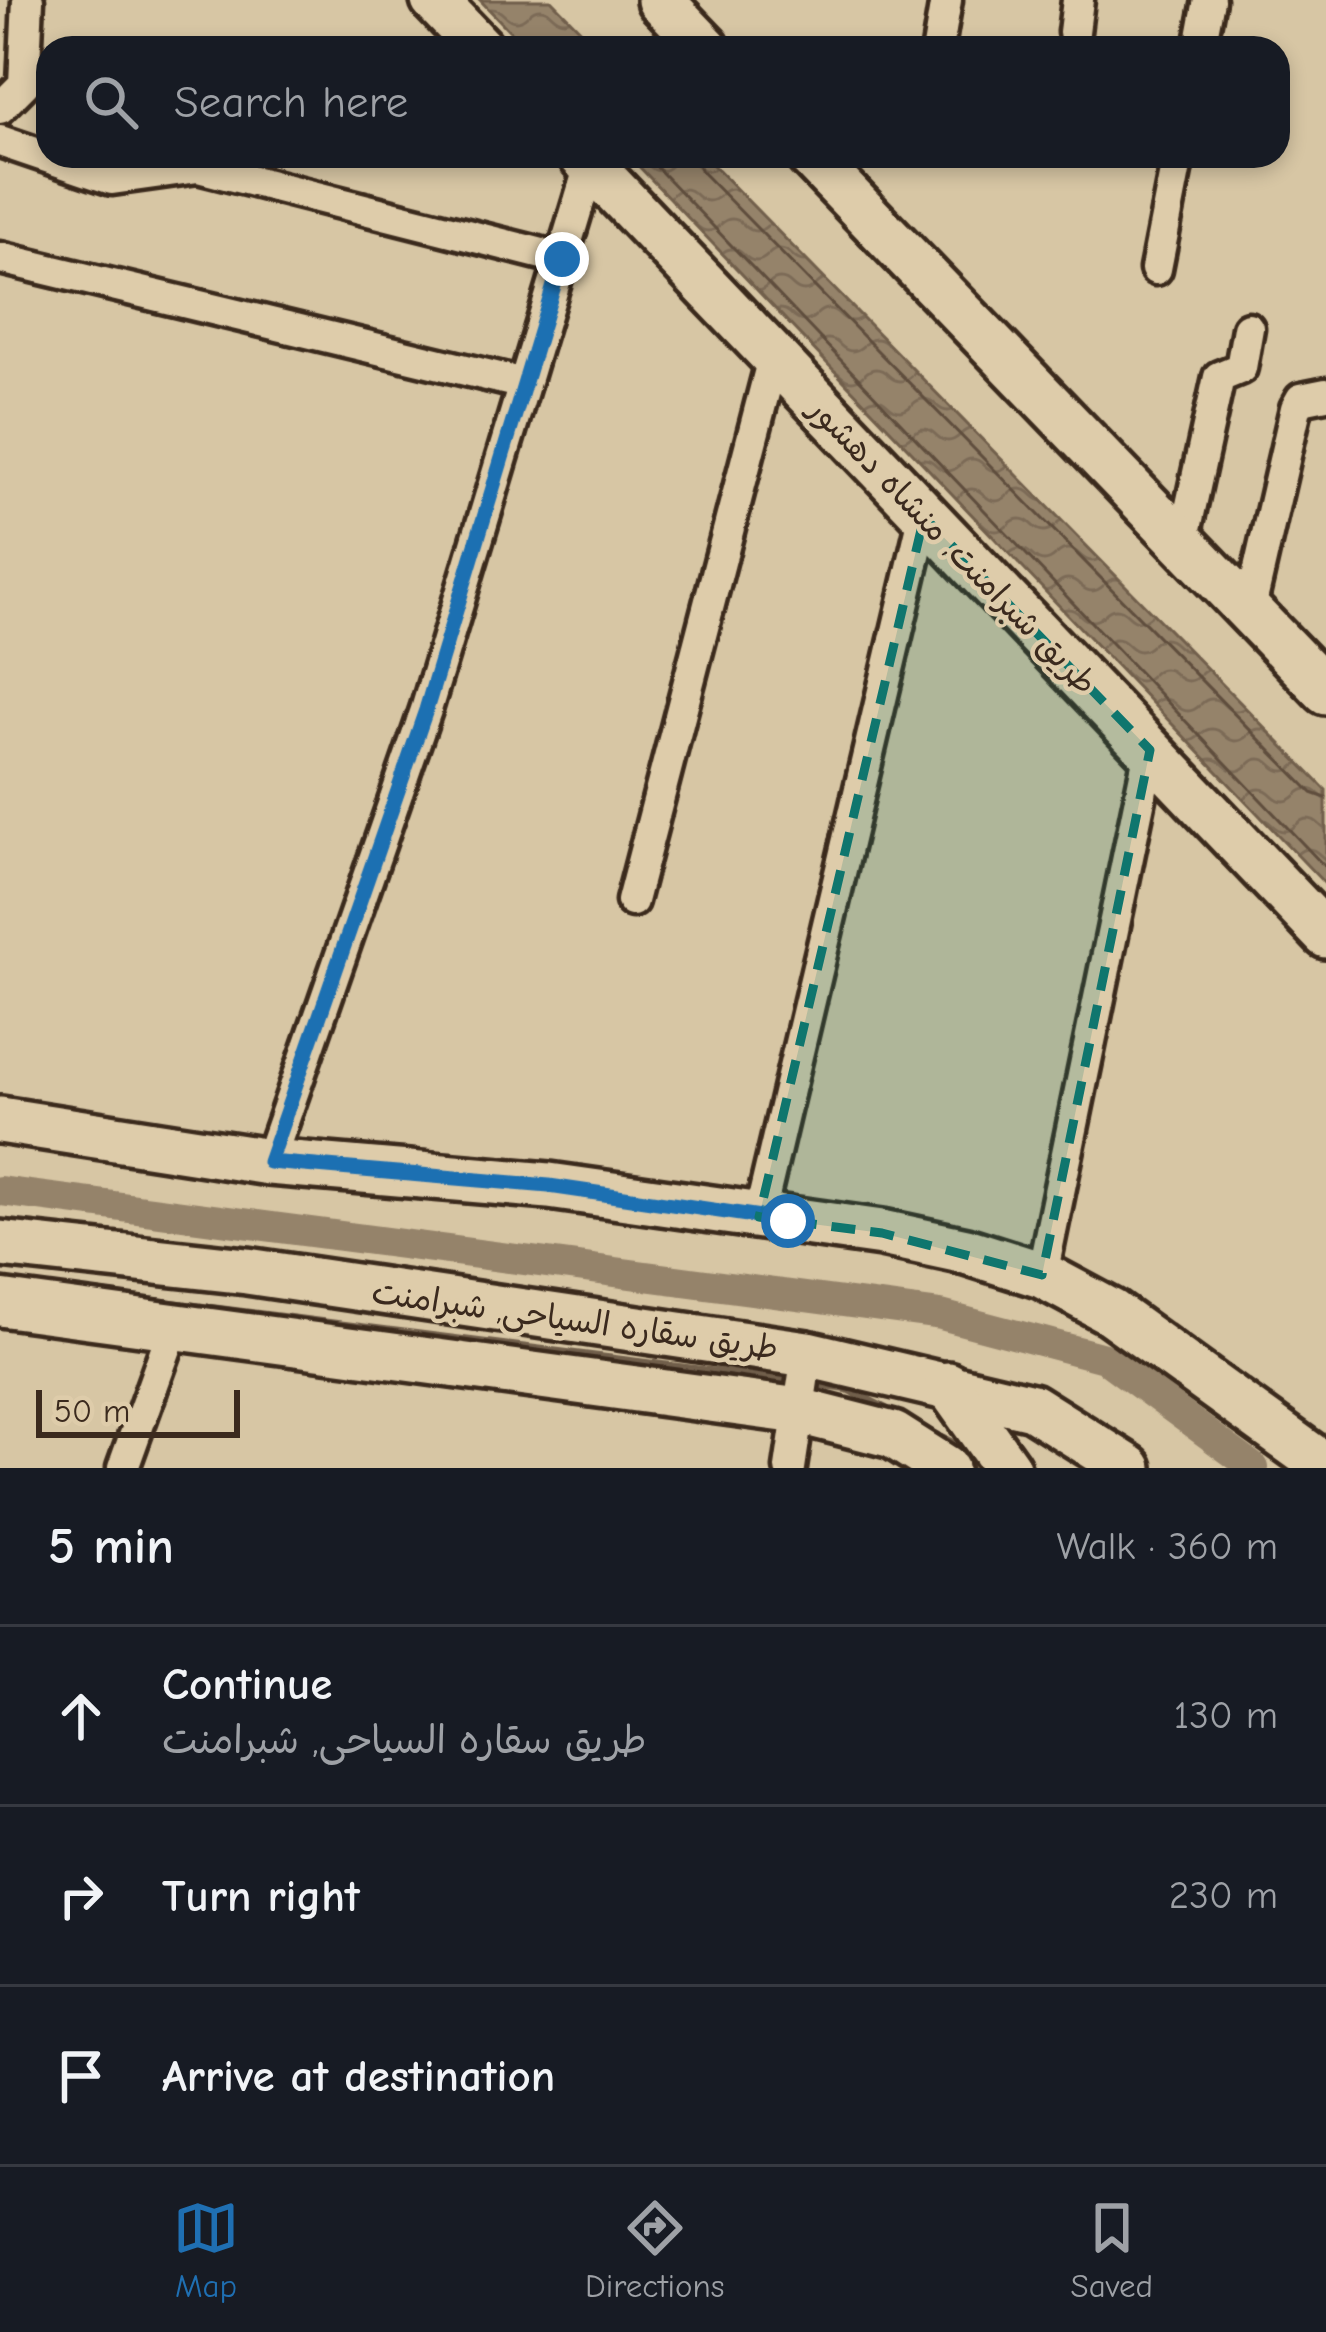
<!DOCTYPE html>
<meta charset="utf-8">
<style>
:root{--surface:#171b24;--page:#20242c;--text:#f1f3f6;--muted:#9ea1a6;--line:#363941;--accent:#1f6fb2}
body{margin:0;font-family:"Comic Neue","Playpen Sans Arabic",sans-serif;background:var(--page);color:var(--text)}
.scale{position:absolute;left:36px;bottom:30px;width:204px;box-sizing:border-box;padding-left:12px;border:6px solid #3b2a1e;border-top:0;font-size:33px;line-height:42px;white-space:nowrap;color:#3b2a1e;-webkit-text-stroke:9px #deccaa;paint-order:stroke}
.stop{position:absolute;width:36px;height:36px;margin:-27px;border:9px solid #1f6fb2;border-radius:50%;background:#fff}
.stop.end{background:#1f6fb2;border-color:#fff;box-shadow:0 3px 12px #0008}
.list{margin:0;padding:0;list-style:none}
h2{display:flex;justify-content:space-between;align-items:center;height:156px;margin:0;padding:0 48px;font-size:51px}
h2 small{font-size:39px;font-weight:400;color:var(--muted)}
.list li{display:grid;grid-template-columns:78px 1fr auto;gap:36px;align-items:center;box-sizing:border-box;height:180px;padding:0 48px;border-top:3px solid var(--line)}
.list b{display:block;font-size:45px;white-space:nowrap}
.list p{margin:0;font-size:39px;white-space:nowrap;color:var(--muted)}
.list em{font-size:39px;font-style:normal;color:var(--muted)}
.icon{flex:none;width:66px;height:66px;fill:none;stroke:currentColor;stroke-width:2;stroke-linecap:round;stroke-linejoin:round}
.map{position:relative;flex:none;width:1326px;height:1468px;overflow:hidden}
.search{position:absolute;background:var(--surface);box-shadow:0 6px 18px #0003;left:36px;right:36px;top:36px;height:132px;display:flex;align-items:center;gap:30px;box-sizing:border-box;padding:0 42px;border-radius:36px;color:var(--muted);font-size:45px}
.sheet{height:696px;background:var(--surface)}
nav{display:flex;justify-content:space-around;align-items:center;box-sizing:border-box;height:168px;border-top:3px solid var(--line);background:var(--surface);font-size:33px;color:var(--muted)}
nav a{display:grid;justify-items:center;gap:6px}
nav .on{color:var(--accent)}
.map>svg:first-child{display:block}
.water{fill:url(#water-waves);stroke:#715f4c;stroke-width:3}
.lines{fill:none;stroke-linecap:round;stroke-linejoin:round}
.shore{stroke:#5f4e3d;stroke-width:3}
.stream{stroke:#715f4c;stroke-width:8}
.canal{stroke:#95836b;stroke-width:30}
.street-casing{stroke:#3b2a1e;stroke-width:39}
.secondary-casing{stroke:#3b2a1e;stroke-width:54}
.street{stroke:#deccaa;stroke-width:30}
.secondary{stroke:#deccaa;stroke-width:45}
.route{stroke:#1f6fb2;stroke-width:15}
.marked{fill:#0f766e;fill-opacity:0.2;stroke:#0f766e;stroke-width:9;stroke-dasharray:24 15;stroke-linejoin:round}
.labels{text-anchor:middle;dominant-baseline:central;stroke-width:9;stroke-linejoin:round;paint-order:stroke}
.street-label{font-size:33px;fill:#3b2a1e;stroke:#deccaa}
</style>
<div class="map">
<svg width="1326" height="1468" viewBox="0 0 1326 1468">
<defs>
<pattern id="water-waves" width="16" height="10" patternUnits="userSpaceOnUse" patternTransform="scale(3)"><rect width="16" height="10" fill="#95836b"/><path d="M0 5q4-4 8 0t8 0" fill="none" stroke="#7b6b57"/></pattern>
</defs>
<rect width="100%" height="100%" fill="#d7c6a4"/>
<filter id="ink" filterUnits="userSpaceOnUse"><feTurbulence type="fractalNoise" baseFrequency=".00833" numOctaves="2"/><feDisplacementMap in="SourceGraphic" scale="24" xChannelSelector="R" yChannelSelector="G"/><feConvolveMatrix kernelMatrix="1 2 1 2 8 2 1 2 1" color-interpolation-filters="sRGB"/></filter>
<g filter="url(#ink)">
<g class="water">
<path d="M480 0H551L598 48H526Z"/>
<path d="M629 156H704L1326 790V885Z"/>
</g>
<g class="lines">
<g class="shore">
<path d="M646 156 1326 868"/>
<path d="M696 156 700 170 1312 793 1326 798"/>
</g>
<g class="stream">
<path d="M85 1292 796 1382"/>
<path d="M811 1384 847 1389 898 1415"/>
<path d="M922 1428 957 1445 977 1468"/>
</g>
<path class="canal" d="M0 1191 941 1315 1104 1358 1254 1468"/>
<defs>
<g id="street">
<path d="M1074 32 1078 0"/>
<path d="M938 48 946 0"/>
<path d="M1200 48 1209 0"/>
<path d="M0 108 24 84 28 0"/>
<path d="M0 141 112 179 198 167 562 259"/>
<path d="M0 258 524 384"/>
<path d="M1156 269 1178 156"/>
<path d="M1183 542 1219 377 1241 368 1248 328"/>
<path d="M1249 613 1296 408 1301 399 1326 394"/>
<path d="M632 901 773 358"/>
<path d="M269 1162 426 710 590 165"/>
<path d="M759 1217 924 517"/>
<path d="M1042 1275 1150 750"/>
<path d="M123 1468 173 1329"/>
<path d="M790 1468 807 1354"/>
</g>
<g id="secondary">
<path d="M434 0 480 48"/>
<path d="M660 0 706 48"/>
<path d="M582 156 1326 935"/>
<path d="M810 156 1326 691"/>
<path d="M0 1120 269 1162 549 1186 882 1233 966 1251 1042 1275 1111 1312 1326 1467"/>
<path d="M0 1244 247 1271 807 1354 1032 1407 1129 1468"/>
<path d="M0 1303 799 1411 893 1435 945 1468"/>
<path d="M948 1385 1007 1468"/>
</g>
</defs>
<use href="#street" class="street-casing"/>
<use href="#secondary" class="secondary-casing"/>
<use href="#street" class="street"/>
<use href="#secondary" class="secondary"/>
</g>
</g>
<g class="lines" filter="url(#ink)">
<path class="route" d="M562 259 426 710 269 1162 549 1186 788 1221"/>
</g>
<path class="marked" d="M924 517 1150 750 1042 1275 882 1233 759 1217Z"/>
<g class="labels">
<g class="street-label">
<text transform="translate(953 546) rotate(46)">طريق شبرامنت, منشاه دهشور</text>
<text transform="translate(575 1320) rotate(8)">طريق سقاره السياحى, شبرامنت</text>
</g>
</g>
</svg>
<div class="scale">50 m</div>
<div class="stop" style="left:788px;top:1221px"></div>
<div class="stop end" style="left:562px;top:259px"></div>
<div class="search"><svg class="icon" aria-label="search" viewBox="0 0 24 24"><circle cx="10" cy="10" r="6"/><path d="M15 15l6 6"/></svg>Search here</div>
</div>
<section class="sheet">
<h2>5 min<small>Walk · 360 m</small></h2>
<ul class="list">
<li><svg class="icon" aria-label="ahead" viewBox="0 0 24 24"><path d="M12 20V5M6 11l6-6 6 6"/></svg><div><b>Continue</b><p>طريق سقاره السياحى, شبرامنت</p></div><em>130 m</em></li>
<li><svg class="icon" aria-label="right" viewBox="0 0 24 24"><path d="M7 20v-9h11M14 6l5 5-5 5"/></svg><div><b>Turn right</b></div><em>230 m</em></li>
<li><svg class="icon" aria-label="arrive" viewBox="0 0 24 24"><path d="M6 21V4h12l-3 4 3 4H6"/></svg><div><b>Arrive at destination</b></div></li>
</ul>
</section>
<nav>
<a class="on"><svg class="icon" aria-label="map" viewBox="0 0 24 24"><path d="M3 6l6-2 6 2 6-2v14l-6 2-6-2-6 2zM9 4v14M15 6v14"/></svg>Map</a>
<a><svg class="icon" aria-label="directions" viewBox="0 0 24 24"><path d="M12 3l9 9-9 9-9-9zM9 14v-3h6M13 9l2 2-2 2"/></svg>Directions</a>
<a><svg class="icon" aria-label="saved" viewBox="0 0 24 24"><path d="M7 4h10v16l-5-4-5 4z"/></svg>Saved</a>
</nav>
